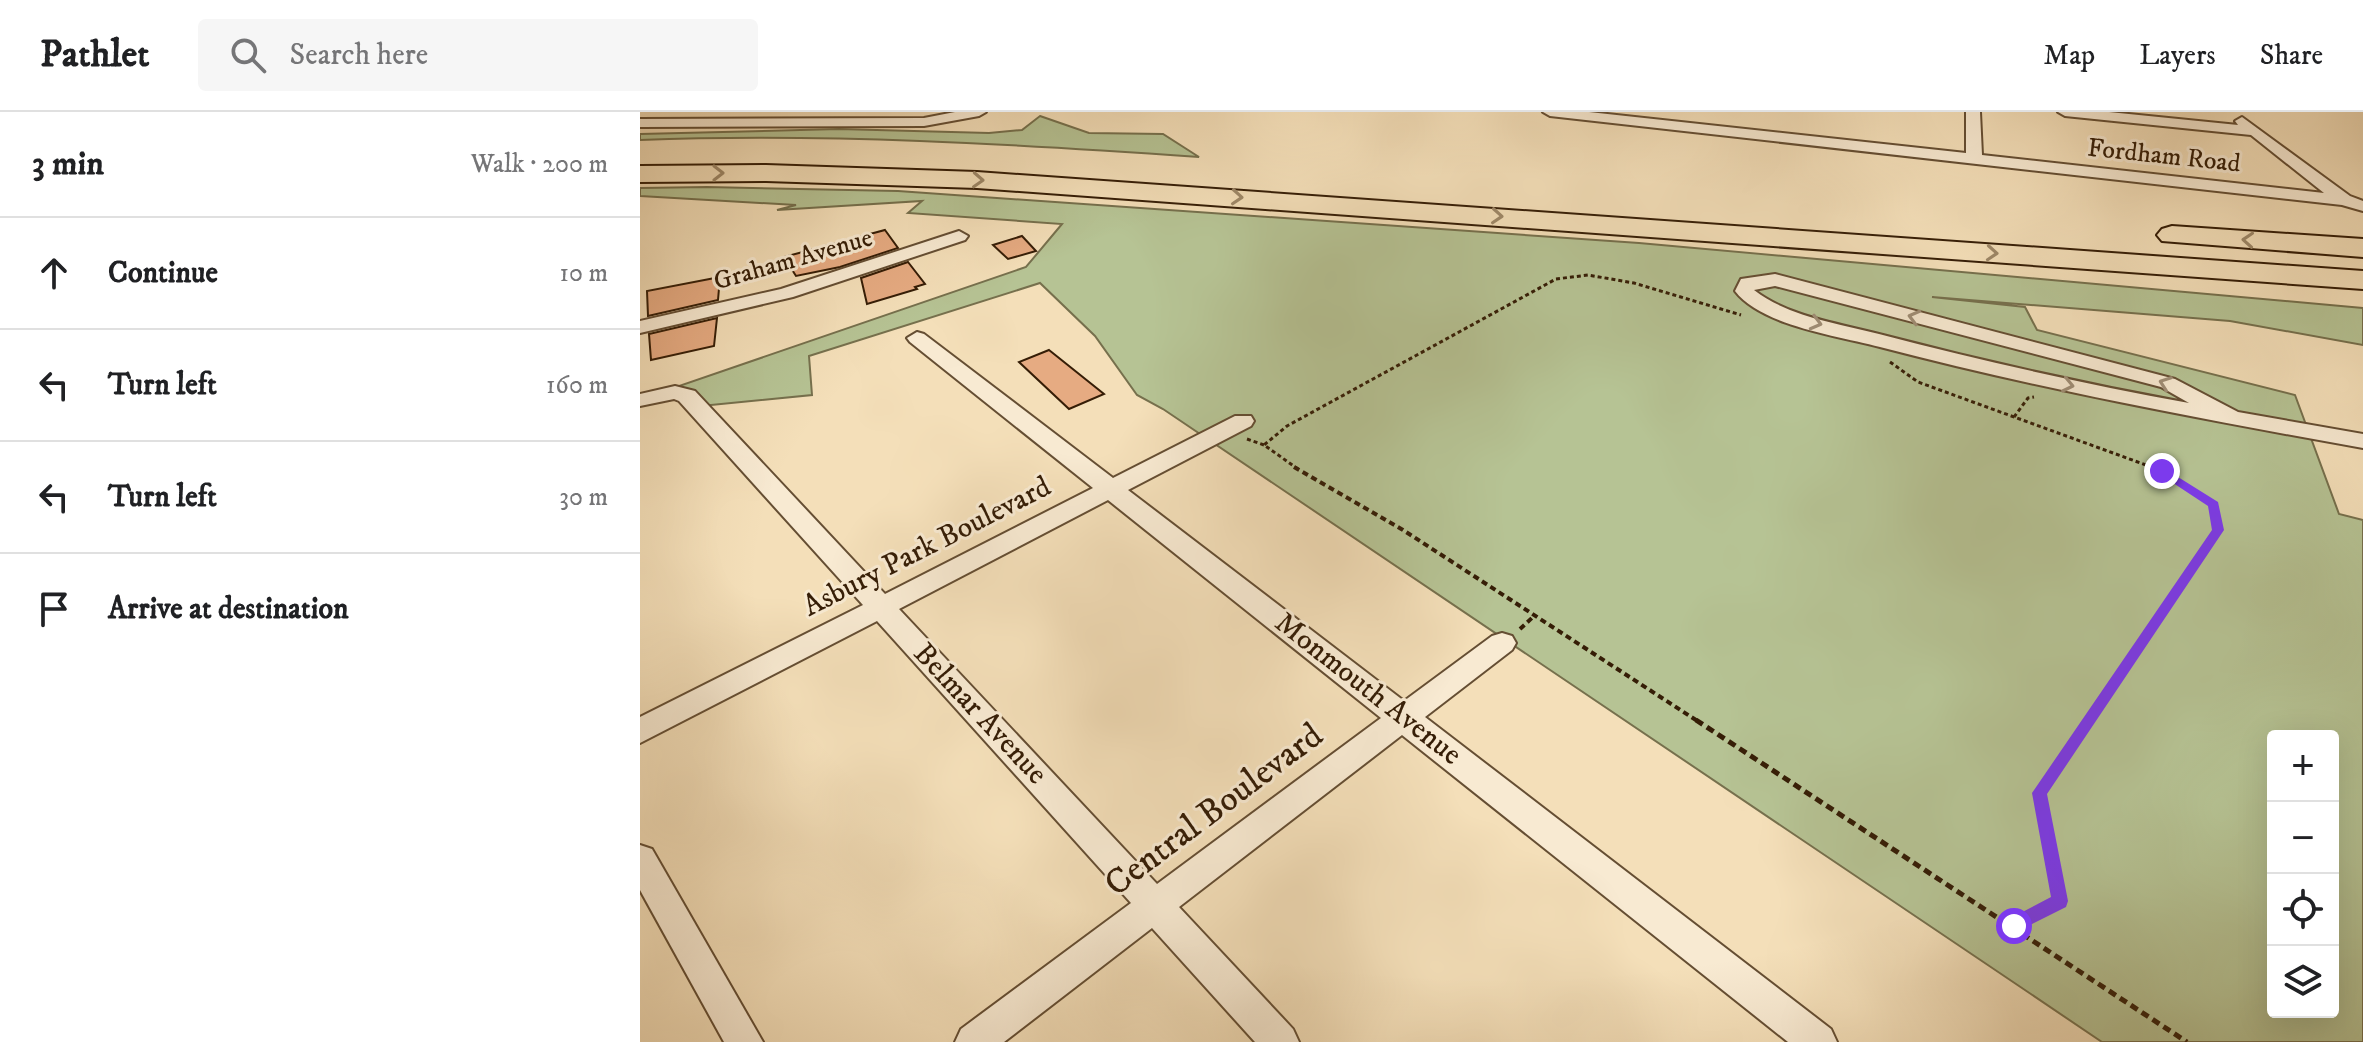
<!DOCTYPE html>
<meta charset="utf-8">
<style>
:root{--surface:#fff;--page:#f6f6f6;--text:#202124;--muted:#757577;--line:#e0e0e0}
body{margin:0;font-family:"IM FELL DW Pica",serif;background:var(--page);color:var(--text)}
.controls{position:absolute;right:24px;bottom:24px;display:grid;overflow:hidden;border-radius:8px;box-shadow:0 8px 32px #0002}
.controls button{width:72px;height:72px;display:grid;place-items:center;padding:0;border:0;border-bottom:2px solid var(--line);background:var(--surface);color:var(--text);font:40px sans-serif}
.stop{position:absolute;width:24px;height:24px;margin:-18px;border:6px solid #7c3aed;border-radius:50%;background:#fff}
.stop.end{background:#7c3aed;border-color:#fff;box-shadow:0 2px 8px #0008}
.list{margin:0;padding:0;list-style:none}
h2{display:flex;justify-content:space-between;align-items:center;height:104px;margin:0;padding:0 32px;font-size:34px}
h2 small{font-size:26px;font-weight:400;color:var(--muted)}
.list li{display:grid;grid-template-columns:52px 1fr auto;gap:24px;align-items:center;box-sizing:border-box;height:112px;padding:0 32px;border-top:2px solid var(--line)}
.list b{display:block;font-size:30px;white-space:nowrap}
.list em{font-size:26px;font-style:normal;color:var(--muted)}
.icon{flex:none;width:44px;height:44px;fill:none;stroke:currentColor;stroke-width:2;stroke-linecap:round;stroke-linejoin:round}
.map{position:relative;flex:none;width:1723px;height:930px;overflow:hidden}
header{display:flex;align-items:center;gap:48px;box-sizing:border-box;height:112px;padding:0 40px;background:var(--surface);border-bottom:2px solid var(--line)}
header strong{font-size:38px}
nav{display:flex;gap:44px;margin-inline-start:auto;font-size:28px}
.search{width:560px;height:72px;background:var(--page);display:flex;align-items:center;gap:20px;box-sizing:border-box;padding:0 28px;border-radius:8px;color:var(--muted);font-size:30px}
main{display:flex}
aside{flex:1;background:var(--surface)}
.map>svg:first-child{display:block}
.green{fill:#b6c394;stroke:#76704d;stroke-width:2;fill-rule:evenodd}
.building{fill:#e6ab82;stroke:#351d06;stroke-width:2}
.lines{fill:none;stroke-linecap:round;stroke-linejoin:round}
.street-casing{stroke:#654e33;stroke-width:4}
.highway-casing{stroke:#351d06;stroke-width:4}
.path-far2{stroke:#351d06;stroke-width:3;stroke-dasharray:4 3;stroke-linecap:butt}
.path-far1{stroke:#351d06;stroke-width:4;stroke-dasharray:6 4;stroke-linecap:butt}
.path{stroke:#351d06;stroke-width:5;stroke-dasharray:8 5;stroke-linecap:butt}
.street{fill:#f8ead2;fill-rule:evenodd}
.highway{fill:#f4dfb9;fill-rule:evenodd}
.oneway{stroke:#9e8868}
.oneway2{stroke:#a08e76}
.route{fill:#7c3aed}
.labels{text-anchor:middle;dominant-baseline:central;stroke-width:6;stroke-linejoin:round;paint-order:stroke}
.far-street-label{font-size:26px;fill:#351d06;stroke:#f8ead2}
.street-label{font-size:30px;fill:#351d06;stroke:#f8ead2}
.near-street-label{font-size:36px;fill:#351d06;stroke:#f8ead2}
</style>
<header>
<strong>Pathlet</strong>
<div class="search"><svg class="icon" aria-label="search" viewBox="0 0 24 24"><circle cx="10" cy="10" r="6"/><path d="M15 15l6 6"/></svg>Search here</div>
<nav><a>Map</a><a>Layers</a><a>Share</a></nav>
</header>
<main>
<aside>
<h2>3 min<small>Walk · 200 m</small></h2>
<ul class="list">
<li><svg class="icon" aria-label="ahead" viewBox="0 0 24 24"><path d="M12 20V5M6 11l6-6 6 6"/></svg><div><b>Continue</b></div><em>10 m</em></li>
<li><svg class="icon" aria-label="left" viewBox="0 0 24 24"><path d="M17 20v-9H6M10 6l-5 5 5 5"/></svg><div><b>Turn left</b></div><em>160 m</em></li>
<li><svg class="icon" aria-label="left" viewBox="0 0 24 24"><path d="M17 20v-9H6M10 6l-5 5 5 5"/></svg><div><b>Turn left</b></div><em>30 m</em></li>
<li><svg class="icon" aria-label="arrive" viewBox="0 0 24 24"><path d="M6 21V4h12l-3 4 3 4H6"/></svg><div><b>Arrive at destination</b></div></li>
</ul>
</aside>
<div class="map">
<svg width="1723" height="930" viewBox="0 0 1723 930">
<rect width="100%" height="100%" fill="#f4dfb9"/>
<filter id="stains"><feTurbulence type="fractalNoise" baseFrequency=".0025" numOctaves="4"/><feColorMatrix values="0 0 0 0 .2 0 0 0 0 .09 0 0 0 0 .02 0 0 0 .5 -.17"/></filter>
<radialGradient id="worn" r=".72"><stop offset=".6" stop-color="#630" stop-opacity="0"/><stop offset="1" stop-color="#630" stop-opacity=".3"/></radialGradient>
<g class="green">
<path d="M400 4 449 21 523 22 559 45C373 32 187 21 0 28V22L199 17 349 21 382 18Z"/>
<path d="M67 75 258 79 999 131 1723 196V233L1590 209 1292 185 1385 195 1397 218 1655 283 1699 402 1723 408V930H1462L523 297 497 283 455 224 400 171 169 244 172 283 61 294 36 275 386 155 422 112 268 101 282 89 137 98 156 93 0 84V76ZM1633 624H1693V900H1633Z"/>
</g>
<g class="building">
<path d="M245 118 258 136 200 155 156 164 144 145Z"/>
<path d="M382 124 396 139 368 147 353 133Z"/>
<path d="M268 150 285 172 275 175 277 177 227 192 221 166Z"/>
<path d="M80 165 78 188 8 204 7 179Z"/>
<path d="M77 206 74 234 11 248 9 222Z"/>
<path d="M409 238 464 282 429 297 379 250Z"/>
</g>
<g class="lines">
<defs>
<g id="street">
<path d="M315 0H346L339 4 284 14 0 15V7L284 6Z"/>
<path d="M903 0H949L1326 41V0H1340L1342 43 1684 81 1611 23 1425 4 1418 0H1469L1598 13 1595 9 1602 5 1710 84 1723 89V99L1702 93 910 4Z"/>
<path d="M319 119 328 124 325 128 153 185 0 221V209L141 177Z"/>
<path d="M1135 162 1535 267 1598 300 1723 322V336C1561 307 1400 277 1240 235 1198 224 1122 214 1095 179L1101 167ZM1135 174 1521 275 1549 291C1445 272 1342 249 1239 222 1197 211 1149 205 1114 178Z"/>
<path d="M277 220 284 222 473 366 595 304H611L614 309 611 314 488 378 764 589 852 524 862 521 872 524 876 531 872 538 785 605 1191 917 1197 930H1148L762 623 539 795 653 917 659 930H615L512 816 364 930H315L321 917 491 791 237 509 0 631V605L223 493 39 289 34 287 0 294V282L35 274 55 279 245 482 453 376 270 230 267 226ZM468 388 741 606 517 772 259 497Z"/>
<path d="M0 733 12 737 123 930H84L0 778Z"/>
</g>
<g id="highway">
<path d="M126 53 337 60 1723 159V177L337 76 126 69 0 70V54Z"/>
<path d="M1532 114 1723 127V145L1522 129 1517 123 1522 117Z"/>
</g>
</defs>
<use href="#street" class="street-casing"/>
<use href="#highway" class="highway-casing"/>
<g class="path-far2">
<path d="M1250 250 1278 270 1517 357"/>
<path d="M1374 305 1388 286 1394 285"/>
<path d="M607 327 624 333"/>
<path d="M658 357 624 333 647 314 916 167 948 163 994 171 1101 203"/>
</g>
<g class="path-far1">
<path d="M654 355 763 418 1059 610"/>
<path d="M880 517 894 504"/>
<path d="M1447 610 1578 418 1574 392 1512 355"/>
</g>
<g class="path">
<path d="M1056 608 1547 930"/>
<path d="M1374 814 1420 789 1399 681 1449 608"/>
</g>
<use href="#street" class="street"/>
<use href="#highway" class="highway"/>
</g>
<defs><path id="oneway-chevron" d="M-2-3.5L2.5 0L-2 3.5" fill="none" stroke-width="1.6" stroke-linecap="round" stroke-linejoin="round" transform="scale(2)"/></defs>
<g class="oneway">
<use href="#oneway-chevron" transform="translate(78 61)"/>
<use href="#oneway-chevron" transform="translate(338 68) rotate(3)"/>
<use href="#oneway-chevron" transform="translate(597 85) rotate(4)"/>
<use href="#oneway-chevron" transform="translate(857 104) rotate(4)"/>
<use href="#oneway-chevron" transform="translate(1608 128) rotate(-176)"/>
<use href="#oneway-chevron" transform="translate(1352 141) rotate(4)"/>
</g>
<g class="oneway2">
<use href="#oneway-chevron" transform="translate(1274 205) rotate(-165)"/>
<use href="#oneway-chevron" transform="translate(1176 211) rotate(15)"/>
<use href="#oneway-chevron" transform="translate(1525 271) rotate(-160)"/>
<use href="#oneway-chevron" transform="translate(1428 273) rotate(12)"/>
</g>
<path class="route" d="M1522 355 1578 390 1584 418 1407 682 1428 789 1426 795 1374 821 1367 819 1365 814 1367 808 1411 785 1392 681 1572 418 1568 394 1518 361V356Z"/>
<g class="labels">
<g class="far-street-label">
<text transform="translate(1524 44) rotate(6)">Fordham Road</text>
<text transform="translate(153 148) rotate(-16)">Graham Avenue</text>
</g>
<g class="street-label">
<text transform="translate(287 435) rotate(-27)">Asbury Park Boulevard</text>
<text transform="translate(728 577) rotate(38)">Monmouth Avenue</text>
<text transform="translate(340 602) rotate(47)">Belmar Avenue</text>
</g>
<g class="near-street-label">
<text transform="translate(574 698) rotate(-37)">Central Boulevard</text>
</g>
</g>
<rect width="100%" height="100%" filter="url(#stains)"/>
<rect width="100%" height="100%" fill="url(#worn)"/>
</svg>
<div class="controls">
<button>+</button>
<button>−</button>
<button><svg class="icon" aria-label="locate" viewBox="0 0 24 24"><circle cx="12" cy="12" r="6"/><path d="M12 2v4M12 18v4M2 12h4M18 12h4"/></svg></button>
<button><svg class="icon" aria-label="layers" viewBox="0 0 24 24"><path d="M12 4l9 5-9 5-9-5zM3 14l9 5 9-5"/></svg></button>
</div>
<div class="stop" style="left:1374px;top:814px"></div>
<div class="stop end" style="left:1522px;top:359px"></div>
</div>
</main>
